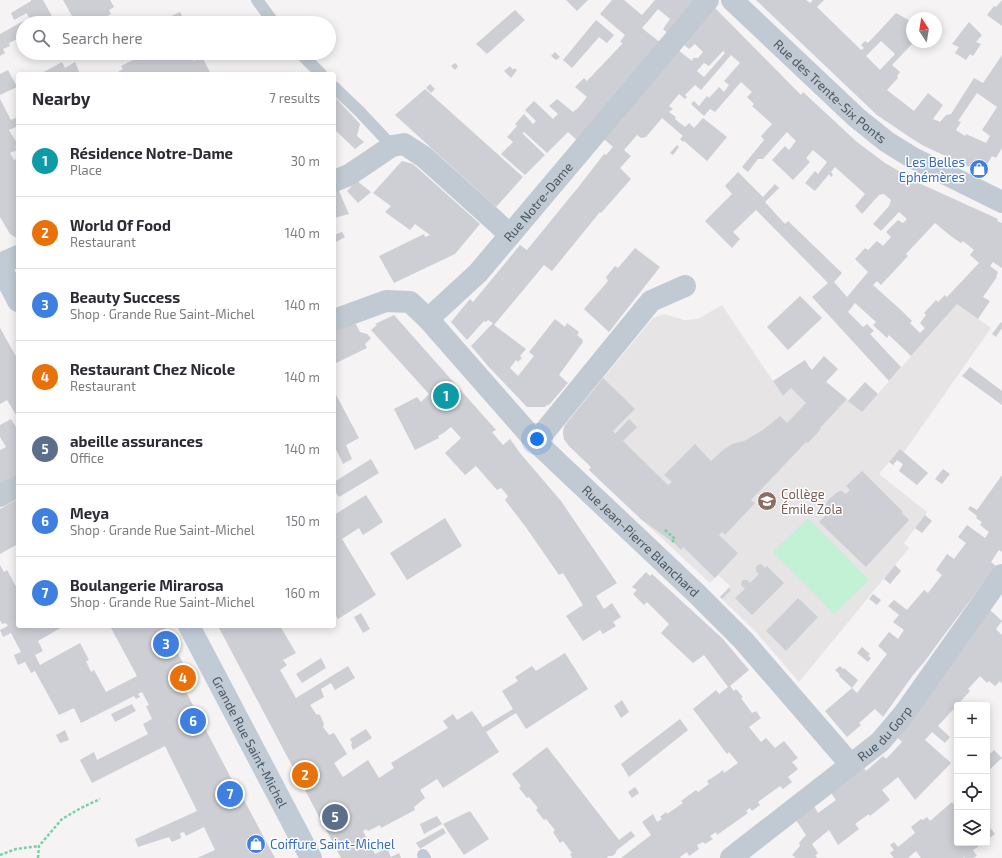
<!DOCTYPE html>
<meta charset="utf-8">
<style>
:root{--surface:#fff;--page:#f2f2f3;--text:#2b2b33;--muted:#7c7c81;--line:#e1e1e2;--accent:#ea580c}
body{margin:0;font-family:"Exo 2",sans-serif;background:var(--page);color:var(--text)}
.controls{position:absolute;right:12px;bottom:12px;display:grid;overflow:hidden;border-radius:4px;box-shadow:0 2px 10px #0003}
.controls button{width:36px;height:36px;display:grid;place-items:center;padding:0;border:0;border-bottom:1px solid var(--line);background:var(--surface);color:var(--text);font:20px sans-serif}
.compass{position:absolute;left:906px;top:12px;width:36px;height:36px;border-radius:50%;background:var(--surface);box-shadow:0 2px 10px #0003;rotate:348deg}
.you{position:absolute;left:537px;top:439px;width:14px;height:14px;margin:-10px;border:3px solid #fff;border-radius:50%;background:#1a73e8;box-shadow:0 0 0 6px #1a73e833}
.badge{display:grid;place-items:center;width:26px;height:26px;border-radius:50%;background:var(--accent);color:#fff;font-size:13px;font-weight:700}
.pin{position:absolute;translate:-50% -50%;border:2px solid #fff;box-shadow:0 1px 4px #0006}
.list{margin:0;padding:0;list-style:none}
h2{display:flex;justify-content:space-between;align-items:center;height:52px;margin:0;padding:0 16px;font-size:17px}
h2 small{font-size:13px;font-weight:400;color:var(--muted)}
.list li{display:grid;grid-template-columns:26px 1fr auto;gap:12px;align-items:center;box-sizing:border-box;height:72px;padding:0 16px;border-top:1px solid var(--line)}
.list b{display:block;font-size:15px;white-space:nowrap}
.list p{margin:0;font-size:13px;white-space:nowrap;color:var(--muted)}
.list em{font-size:13px;font-style:normal;color:var(--muted)}
.icon{flex:none;width:22px;height:22px;fill:none;stroke:currentColor;stroke-width:2;stroke-linecap:round;stroke-linejoin:round}
.map{position:relative;flex:none;width:1002px;height:858px;overflow:hidden}
.search{position:absolute;background:var(--surface);box-shadow:0 2px 10px #0003;left:16px;top:16px;width:320px;height:44px;display:flex;align-items:center;gap:10px;box-sizing:border-box;padding:0 14px;border-radius:22px;color:var(--muted);font-size:15px}
.panel{position:absolute;background:var(--surface);box-shadow:0 2px 10px #0003;left:16px;top:72px;width:320px;height:556px;border-radius:4px}
.map>svg:first-child{display:block}
.education{fill:#e6e4e5}
.green{fill:#c3f1d5}
.building{fill:#cdcfd5;fill-rule:evenodd}
.lines{fill:none;stroke-linecap:round;stroke-linejoin:round}
.path{stroke:#7ad0a6;stroke-width:2.5;stroke-dasharray:3 2;stroke-linecap:butt}
.lane{stroke:#c1cad2;stroke-width:12}
.street{stroke:#c1cad2;stroke-width:22}
.secondary{stroke:#c1cbd6;stroke-width:22}
.labels{text-anchor:middle;dominant-baseline:central;stroke-width:3;stroke-linejoin:round;paint-order:stroke}
.street-label{font-size:13px;fill:#4a5661;stroke:#fff}
.shop-label{font-size:13px;fill:#366cbe;stroke:#fff;text-anchor:end}
.education-label{font-size:13px;fill:#785e54;stroke:#fff;text-anchor:start}
</style>
<div class="map">
<svg width="1002" height="858" viewBox="0 0 1002 858">
<rect width="100%" height="100%" fill="#f5f3f3"/>
<path class="education" d="M957 304 991 328 904 452 900 449 879 474 927 512 904 543 909 548 799 682 755 631 720 597 730 586 718 575 710 583 642 520 589 470 591 467 569 446 564 439 563 432 564 427 567 422 653 318 664 314 684 320 698 319 722 305 783 396 810 368 862 412Z"/>
<path class="green" d="M808 518 869 580 834 614 773 552Z"/>
<g class="building">
<path d="M31 0H43L54 20 47 23H23V36L9 43 10 46 3 49 5 53 0 56V34L29 18 27 13 14 20 11 13 31 1Z"/>
<path d="M63 0H110L114 7 109 10 111 14 94 23H76Z"/>
<path d="M566 0H588L577 11Z"/>
<path d="M612 0H624L642 15 655 0H698L670 35 663 29 670 19 658 9 650 19 642 28 662 44 579 142 568 132 547 153 524 132 522 133 545 155 525 175 501 154 513 142 507 137 517 126 515 124 524 114 533 124 536 121 525 110 534 101 553 119 558 114 549 106 557 99 573 112 578 108 587 97 575 87 584 78 587 81 623 43 620 42 625 35 600 14Z"/>
<path d="M756 0H806L810 3 813 0H824L817 7 861 50 864 48 861 45 865 41 868 43 896 13 912 22V42H914L892 65 900 72 897 76 898 78 887 90 914 111 928 93 943 105 933 119 940 122 946 115 951 114 974 78 983 83 1002 55V148L996 158 992 156 982 173 924 146 911 138 877 115ZM881 41 895 54 880 70 866 56ZM977 93 997 107 982 130 990 136 986 143 966 134 965 136 956 130 961 122 958 121Z"/>
<path d="M1002 0V26L987 15 994 6 996 7Z"/>
<path d="M714 7 801 95 803 92 857 142 885 163 921 184 998 219 997 221 1002 223V268L993 262 990 266 998 272 996 277H997L983 297 990 301 978 319 957 304 911 356 889 335 887 338 873 325 876 322 855 303 848 312 863 327 867 324 874 331 870 334 901 367 889 381 812 297 828 283 756 210 733 232 740 239 732 248 705 221 732 194 725 186 738 172 763 197 775 184 779 188 765 202 785 224 788 221 842 273 834 282 847 297 868 272 855 259 865 248 868 250 877 241 883 246 891 237 886 232 898 220 903 223 907 219 899 212 881 231 873 224 889 206 891 200 884 194 879 195 862 214 855 206 865 194 835 167 831 172 833 175 831 177 829 174 815 191 805 183 815 171 818 174 827 162 813 150 806 158 810 162 793 180 772 160 785 146 789 150 796 141 787 132 763 159H758L748 172 742 167 764 140 761 136 772 124 752 106 754 104 747 97 752 92 741 82 715 112 710 109 704 116 691 104 694 101 699 106 707 96 709 98 719 87 724 92 729 85 724 81 740 63 731 55 701 90 695 85 685 95 687 97 685 99 679 94 669 106 673 109 669 112 676 117 675 119 685 127 689 123 694 128 703 118 727 137 707 161 684 141 683 142 680 139 683 136 662 118 646 137 641 138 637 135 624 150 631 156 620 168 631 179 601 213 600 212 552 271 544 265 494 325 526 349 520 356 522 358 518 362 516 360 510 368 518 376 534 356 529 352 555 319 565 327 567 323 579 332 577 335 583 340 582 341 583 342 559 375 568 383 548 406V404L545 407H527L488 366 471 346 493 323 488 320 486 322 484 321 467 340 451 322 470 299 473 302 520 245 527 250 580 185 604 154 606 155 613 147 604 139 678 50 692 61 693 58H698L703 52 695 44 689 49 683 44ZM723 51 725 53 704 77 697 71 704 63 709 66ZM935 223 952 237 961 243 963 241 974 250 970 255 979 263 947 297 945 295 938 302 936 300 924 313 926 315 920 323 925 328 920 333 910 323 912 321 902 311 873 285 877 281 881 285 908 256 906 254Z"/>
<path d="M515 10 525 20 487 54 476 44Z"/>
<path d="M180 12 186 23H157Z"/>
<path d="M596 20 614 35 607 43 599 37 572 68 563 60Z"/>
<path d="M969 22 982 35 976 42 981 44 973 56 970 54 966 60 955 53 959 47 952 44Z"/>
<path d="M555 52 560 57 556 60 551 56Z"/>
<path d="M147 53H190L194 61 202 57 211 74H114L123 69 121 66Z"/>
<path d="M62 62 65 68 75 62 80 74H40Z"/>
<path d="M455 63 458 66 455 70 451 66Z"/>
<path d="M510 66 513 70 514 68 517 70 511 78 504 71Z"/>
<path d="M8 70 17 87 0 95V74Z"/>
<path d="M430 84 435 89 431 93 426 88Z"/>
<path d="M425 89 523 177 496 207 395 115Z"/>
<path d="M334 96 360 124 357 136 364 142 355 149 334 129Z"/>
<path d="M0 99 11 120 18 117V126L9 130 18 145 15 147 17 150 10 153 14 160 18 158V239L10 234 0 217Z"/>
<path d="M677 145 679 147 673 155 670 153Z"/>
<path d="M402 161 413 164 480 224 455 254 394 283 379 256 424 234 425 237 430 235 415 224 410 230 385 212 391 206 373 193Z"/>
<path d="M357 181 371 192 358 203 347 191Z"/>
<path d="M338 189 349 214 334 218V191Z"/>
<path d="M342 232 345 237 336 242 334 239V235Z"/>
<path d="M635 248 660 267 609 332 584 309 608 281 606 277 615 266 618 268Z"/>
<path d="M800 296 822 318 788 350 767 327Z"/>
<path d="M394 315 496 430 492 432 503 445 510 439 520 453 561 501 597 554 617 583 596 596 604 609 612 603 621 617 613 622 616 626 603 634 600 630 583 641 566 616 583 605 563 573 559 575 525 526 505 500 508 496 501 488 497 490 476 466 465 475 445 453 461 438 451 427 442 434 438 436 439 438 415 450 394 409 417 397 421 402 429 394 371 330 377 325 375 324Z"/>
<path d="M354 321 360 332 367 334 371 338 365 344 367 348 334 364V331Z"/>
<path d="M1001 322 1002 323V328L996 337 992 334Z"/>
<path d="M0 328 18 360V418L7 400 0 404Z"/>
<path d="M824 356 838 369 826 382 847 399 820 428 821 429 808 443 806 442 751 500 755 503 725 535 722 532 719 535 738 553 715 578 683 547 681 550 674 543 642 520 589 470 591 467 569 446 564 439 563 432 564 427 566 424 603 378 635 409 613 431 615 434 629 419 637 427 623 441 668 485 672 482 664 475 695 444 711 461 723 450 732 444 744 441 763 430 780 416 787 423 806 403 791 388 783 396 773 381 805 360 810 368 812 370Z"/>
<path d="M970 367 1002 391V405L962 376Z"/>
<path d="M865 382 878 394 862 412 848 401Z"/>
<path d="M334 391 359 438 346 445 352 459 343 464 334 445Z"/>
<path d="M11 419 16 427 18 426V476L0 485V450L6 447 0 437V425Z"/>
<path d="M900 449 928 473 917 485 899 471 903 464 897 460 893 465 889 462Z"/>
<path d="M371 459 379 473 339 497 334 490V482Z"/>
<path d="M943 469 950 474 942 484 935 479Z"/>
<path d="M862 471 903 512 902 513 909 520 866 567 819 522 828 513 824 508 828 500 836 493 840 491H842L846 494 850 490 846 486Z"/>
<path d="M1002 475V552L999 550 991 562 996 566 941 639 925 661 913 675 883 717 875 709 859 723 861 725 847 737 825 711 852 688 857 693 887 654 878 646 889 632 898 639 904 630 893 622 899 615 888 606 894 600 907 610 924 590 928 593 942 575 936 570 947 554 954 559 966 543 958 537 967 525 985 538 989 532 980 525 982 522 976 518 977 516 968 509 970 506 977 510Z"/>
<path d="M366 495 383 522 363 535 359 528 342 539 376 595 338 619 334 612V515Z"/>
<path d="M18 499V544L0 554V509Z"/>
<path d="M925 515 932 521 922 533 915 528Z"/>
<path d="M445 518 462 546 407 580 390 553Z"/>
<path d="M761 564 765 568 767 566 784 583 752 615 735 598 745 589 741 585 742 581 743 580H747L750 583 759 574 756 571V567L758 565Z"/>
<path d="M0 565 4 572 7 570 18 590V626H26L27 628 30 626H64L38 641 43 651 35 655 40 665 80 643 89 660 86 661 91 672 94 670 106 692 137 676 111 628 114 626H164L193 683 184 688 243 801 244 800 275 858H197L215 850 204 827 186 836 184 832 180 833 181 838 172 842 169 837 138 847 135 839 197 811 165 746 92 783 80 760 94 752 97 760 148 734 143 724 152 719 146 706 149 705 142 692 138 694 140 697 136 699 134 696 81 723 74 708 59 715 35 671 31 673 25 662 18 665 14 655 21 652 11 633 3 637 0 630 8 626 6 623 2 624 0 620Z"/>
<path d="M895 565 901 571 890 584 884 579Z"/>
<path d="M646 572 650 576 652 574 723 639 749 670 730 686 734 691 736 689 743 697 741 698 752 713 756 711 761 718 749 727 761 742 766 738 775 748 784 741 798 758 792 762 798 769 788 777 792 782 783 789 780 786 758 802 760 805 752 811 750 808 746 811 748 813 717 835 716 832 710 836 713 839 705 844 703 842 697 845 699 849 689 856 687 852 680 857 681 858H621L651 835 642 822 653 814 657 822 662 819 660 817 666 812 667 814 683 803 681 801 696 790 698 792 709 784 707 781 718 774 723 770 724 773 738 763 729 752 727 754 693 709 716 690 719 694 728 687 704 655 693 663 661 633 669 624 647 602 644 605 633 594 637 590 632 587Z"/>
<path d="M729 588 731 590 722 599 720 597Z"/>
<path d="M873 594 881 600 877 605 869 599Z"/>
<path d="M798 598 818 617 786 651 766 631Z"/>
<path d="M988 608 1002 621 996 629 1002 635V684L1000 681 995 686 989 681 987 683 980 676 968 689 970 691 938 726 950 737 945 743 932 732 925 740 951 763 915 800 898 777 882 790 890 800 870 816 869 814 855 824 859 829 838 845 829 830 812 844 818 853 815 856 818 858H796L792 855 800 846 799 843 806 835 796 820 814 806 818 813 836 800 831 793 864 768 866 771 883 756 886 759 902 742 894 734Z"/>
<path d="M361 613 370 629 363 633 354 617Z"/>
<path d="M218 626H280L296 653 283 660 287 665 280 670 296 698 348 666 355 678 335 690 331 683 321 689 324 697 310 705 316 714 320 715 324 724 323 727 329 735 334 733 347 754 334 763 343 777 368 760 379 778 394 768 391 763 448 728 443 721 453 714 457 720 472 711 483 727 513 709 502 691 518 681 515 677 532 666 536 671 565 653 588 689 526 729 516 713 486 732 499 752 443 788 437 779 420 790 425 798 414 807 415 810 381 828 380 825 368 831 366 829 363 831 375 854 387 848 391 857 399 853 401 858H341Z"/>
<path d="M862 647 870 654 868 656 871 658 868 662 857 653Z"/>
<path d="M321 658 326 668 302 683 296 674Z"/>
<path d="M840 666 843 669 844 668 858 680 852 688 839 676 840 675 835 670Z"/>
<path d="M622 700 629 712 621 718 614 706Z"/>
<path d="M132 704 136 711 115 722 111 714Z"/>
<path d="M680 719 688 730 629 777 621 764Z"/>
<path d="M366 729 372 738 353 750 351 745 352 743 350 739Z"/>
<path d="M65 730 69 740 60 743 56 735Z"/>
<path d="M547 747 619 840 631 831 635 836 617 850 615 854 612 856H609L606 858H572L570 854 572 853 563 841 560 843 553 832 555 830 546 819 544 820 536 810 538 808 529 797 527 798 519 788 521 786 512 774Z"/>
<path d="M994 750 1002 758 987 772V757Z"/>
<path d="M635 787 639 793 632 798 628 792Z"/>
<path d="M952 802 957 809V843H984L973 850 977 856 973 858H965L964 857 963 858H921L916 851 908 858H894L890 853 894 850 890 845 894 842 898 847 915 833 911 827 921 819 923 820 927 817 930 821Z"/>
<path d="M470 811 489 839 464 855 443 824Z"/>
<path d="M437 816 442 824 424 834 420 824Z"/>
<path d="M987 824 995 834 987 840Z"/>
<path d="M443 828 446 833 420 849 416 843Z"/>
</g>
<g class="lines">
<g class="path">
<path d="M665 530 675 539 672 542"/>
<path d="M0 855 16 849 39 846"/>
<path d="M38 858 39 846 62 819 81 808 100 799"/>
</g>
<g class="lane">
<path d="M257 0 274 23"/>
<path d="M300 53 321 74"/>
<path d="M334 87 360 112 392 146"/>
<path d="M423 855 425 858"/>
</g>
<g class="street">
<path id="s1" d="M732 0 857 118 887 142 913 158 1002 202"/>
<path d="M334 181 349 175 392 146 404 144 424 157 495 221 510 235"/>
<path d="M0 264 18 256"/>
<path id="s2" d="M428 319 478 273 708 0"/>
<path id="s3" d="M334 320 386 301 410 302 428 319 536 442 696 593 743 640 851 765"/>
<path d="M536 442 651 301 685 286"/>
<path d="M0 496 18 486"/>
<path id="s4" d="M731 858 880 742 903 715 1002 575"/>
</g>
<g class="secondary">
<path d="M0 266 18 301"/>
<path id="s5" d="M189 626 311 858"/>
</g>
</g>
<defs>
<symbol id="shop-disc" viewBox="-11 -11 22 22"><circle r="9.5" fill="#3f7fe0" stroke="#fff"/><path d="M-5-2.5h2.3a2.7 3.5 0 0 1 5.4 0H5L5.5 6h-11ZM-1.5-2.5h3a1.5 2.3 0 0 0-3 0Z" fill="#fff"/></symbol>
<symbol id="school-disc" viewBox="-11 -11 22 22"><circle r="9.5" fill="#8d6e63" stroke="#fff"/><path d="M0-5L7-2L0 1L-7-2ZM-4 1L0 2.5L4 1V4Q0 6-4 4Z" fill="#fff"/></symbol>
</defs>
<g fill-rule="evenodd">
<use href="#shop-disc" x="968" y="158" width="22" height="22"/>
<use href="#school-disc" x="756" y="490" width="22" height="22"/>
<use href="#shop-disc" x="245" y="833" width="22" height="22"/>
</g>
<g class="labels">
<g class="street-label">
<text stroke="none"><textPath href="#s1" startOffset="134">Rue des Trente-Six Ponts</textPath></text>
<text stroke="none"><textPath href="#s2" startOffset="161">Rue Notre-Dame</textPath></text>
<text stroke="none"><textPath href="#s3" startOffset="412">Rue Jean-Pierre Blanchard</textPath></text>
<text stroke="none"><textPath href="#s4" startOffset="198">Rue du Gorp</textPath></text>
<text stroke="none"><textPath href="#s5" startOffset="131">Grande Rue Saint-Michel</textPath></text>
</g>
<g class="shop-label">
<text x="965" y="162">Les Belles<tspan x="965" dy="15">Ephémères</tspan></text>
<text x="270" y="844" text-anchor="start">Coiffure Saint-Michel</text>
</g>
<g class="education-label">
<text x="781" y="494">Collège<tspan x="781" dy="15">Émile Zola</tspan></text>
</g>
</g>
</svg>
<div class="controls">
<button>+</button>
<button>−</button>
<button><svg class="icon" aria-label="locate" viewBox="0 0 24 24"><circle cx="12" cy="12" r="6"/><path d="M12 2v4M12 18v4M2 12h4M18 12h4"/></svg></button>
<button><svg class="icon" aria-label="layers" viewBox="0 0 24 24"><path d="M12 4l9 5-9 5-9-5zM3 14l9 5 9-5"/></svg></button>
</div>
<svg class="compass" viewBox="-18 -18 36 36"><path d="M0-13l5 13h-10z" fill="#e53935"/><path d="M0 13l5-13h-10z" fill="#7c7c81"/></svg>
<div class="you"></div>
<div class="pin badge" style="left:446px;top:396px;background:#0f9aa8">1</div>
<div class="pin badge" style="left:305px;top:775px;background:#e8710a">2</div>
<div class="pin badge" style="left:166px;top:644px;background:#3f7fe0">3</div>
<div class="pin badge" style="left:183px;top:678px;background:#e8710a">4</div>
<div class="pin badge" style="left:335px;top:817px;background:#5c6f8a">5</div>
<div class="pin badge" style="left:193px;top:721px;background:#3f7fe0">6</div>
<div class="pin badge" style="left:230px;top:794px;background:#3f7fe0">7</div>
<div class="search"><svg class="icon" aria-label="search" viewBox="0 0 24 24"><circle cx="10" cy="10" r="6"/><path d="M15 15l6 6"/></svg>Search here</div>
<section class="panel">
<h2>Nearby<small>7 results</small></h2>
<ul class="list">
<li><span class="badge" style="background:#0f9aa8">1</span><div><b>Résidence Notre-Dame</b><p>Place</p></div><em>30 m</em></li>
<li><span class="badge" style="background:#e8710a">2</span><div><b>World Of Food</b><p>Restaurant</p></div><em>140 m</em></li>
<li><span class="badge" style="background:#3f7fe0">3</span><div><b>Beauty Success</b><p>Shop · Grande Rue Saint-Michel</p></div><em>140 m</em></li>
<li><span class="badge" style="background:#e8710a">4</span><div><b>Restaurant Chez Nicole</b><p>Restaurant</p></div><em>140 m</em></li>
<li><span class="badge" style="background:#5c6f8a">5</span><div><b>abeille assurances</b><p>Office</p></div><em>140 m</em></li>
<li><span class="badge" style="background:#3f7fe0">6</span><div><b>Meya</b><p>Shop · Grande Rue Saint-Michel</p></div><em>150 m</em></li>
<li><span class="badge" style="background:#3f7fe0">7</span><div><b>Boulangerie Mirarosa</b><p>Shop · Grande Rue Saint-Michel</p></div><em>160 m</em></li>
</ul>
</section>
</div>
